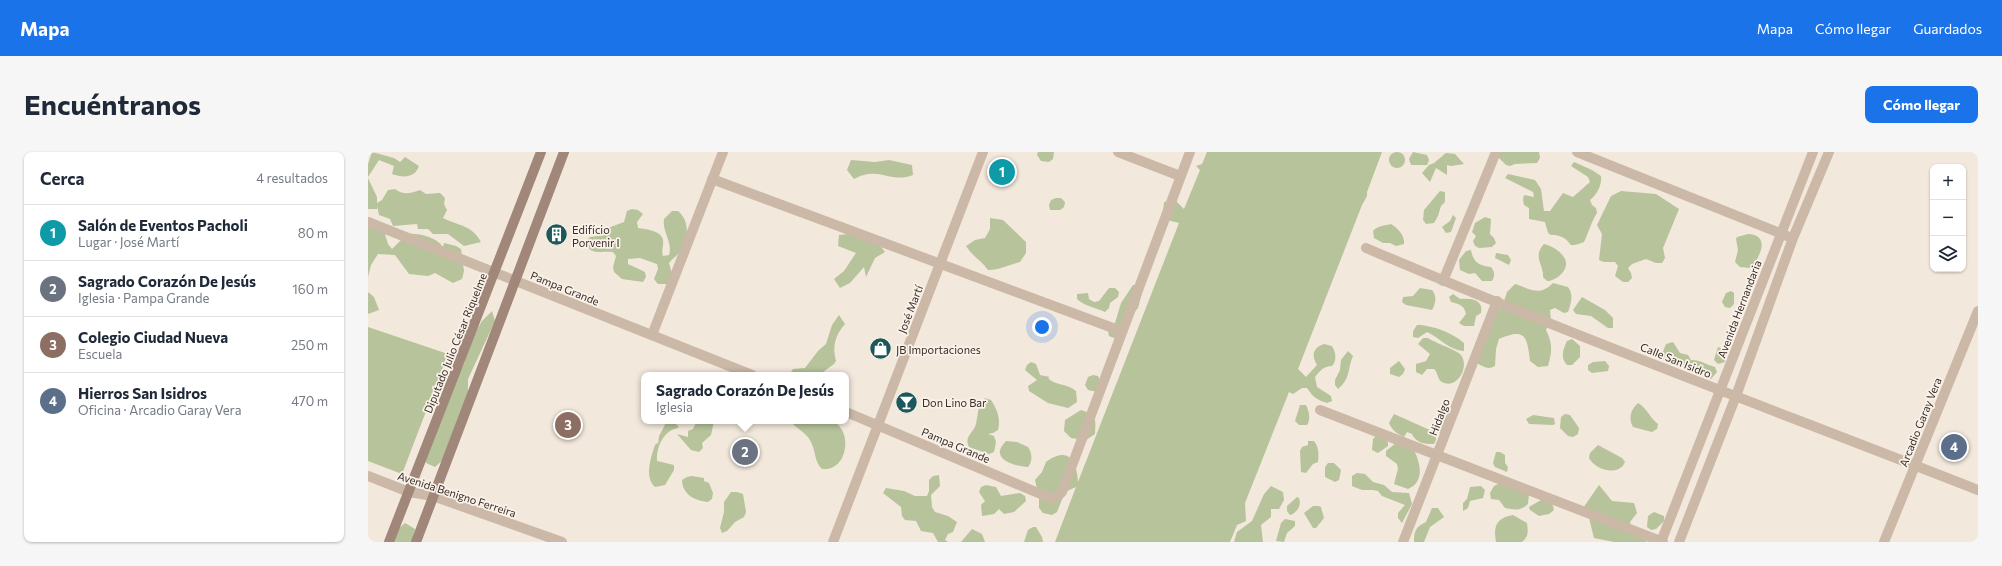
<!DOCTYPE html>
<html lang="es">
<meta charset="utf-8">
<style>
:root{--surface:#fff;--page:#f6f6f7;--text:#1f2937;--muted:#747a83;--line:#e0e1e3;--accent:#1a73e8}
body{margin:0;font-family:Commissioner,sans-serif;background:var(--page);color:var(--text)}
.controls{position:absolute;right:12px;top:12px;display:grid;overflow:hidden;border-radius:8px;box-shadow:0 1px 3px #0004}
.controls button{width:36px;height:36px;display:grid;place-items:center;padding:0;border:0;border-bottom:1px solid var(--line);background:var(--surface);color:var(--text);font:20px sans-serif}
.you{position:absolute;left:674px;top:175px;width:14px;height:14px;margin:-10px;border:3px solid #fff;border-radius:50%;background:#1a73e8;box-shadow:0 0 0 6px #1a73e833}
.badge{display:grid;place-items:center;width:26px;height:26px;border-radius:50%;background:var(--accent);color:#fff;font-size:13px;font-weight:700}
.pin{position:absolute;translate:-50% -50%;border:2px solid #fff;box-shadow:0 1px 4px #0006}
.popup{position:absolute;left:273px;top:220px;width:208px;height:52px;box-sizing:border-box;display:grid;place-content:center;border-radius:8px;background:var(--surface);filter:drop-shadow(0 1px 3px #0005);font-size:13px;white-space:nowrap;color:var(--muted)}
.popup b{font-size:15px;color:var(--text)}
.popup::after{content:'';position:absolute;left:50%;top:100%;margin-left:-8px;border:8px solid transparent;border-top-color:var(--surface)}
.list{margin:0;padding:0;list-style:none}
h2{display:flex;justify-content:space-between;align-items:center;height:52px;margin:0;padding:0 16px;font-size:17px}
h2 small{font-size:13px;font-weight:400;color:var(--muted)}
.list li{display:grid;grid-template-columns:26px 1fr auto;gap:12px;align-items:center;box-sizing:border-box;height:56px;padding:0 16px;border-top:1px solid var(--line)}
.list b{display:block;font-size:15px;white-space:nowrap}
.list p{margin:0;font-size:13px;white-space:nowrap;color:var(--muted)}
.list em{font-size:13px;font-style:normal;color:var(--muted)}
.icon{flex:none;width:22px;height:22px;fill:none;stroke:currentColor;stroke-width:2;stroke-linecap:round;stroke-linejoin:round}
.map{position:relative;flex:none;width:1610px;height:390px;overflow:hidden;border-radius:8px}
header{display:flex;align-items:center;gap:24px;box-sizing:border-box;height:56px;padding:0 20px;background:var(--accent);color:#fff}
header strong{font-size:19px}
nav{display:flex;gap:22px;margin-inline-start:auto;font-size:14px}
.intro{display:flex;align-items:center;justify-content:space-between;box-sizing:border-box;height:96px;padding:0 24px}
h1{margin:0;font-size:28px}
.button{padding:10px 18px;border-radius:8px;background:var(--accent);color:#fff;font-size:14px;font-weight:700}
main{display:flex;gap:24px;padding:0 24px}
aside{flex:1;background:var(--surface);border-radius:8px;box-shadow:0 1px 3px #0004}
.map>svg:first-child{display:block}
.green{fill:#b6c39b}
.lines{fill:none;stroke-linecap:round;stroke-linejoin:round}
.street{stroke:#ccb8a7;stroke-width:10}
.secondary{stroke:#a08779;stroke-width:10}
.labels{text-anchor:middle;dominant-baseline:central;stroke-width:3.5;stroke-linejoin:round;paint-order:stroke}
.poi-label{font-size:11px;fill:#382d28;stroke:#faf2e9;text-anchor:start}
.street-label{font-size:11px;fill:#382d28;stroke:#faf2e9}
</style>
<header>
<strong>Mapa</strong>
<nav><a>Mapa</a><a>Cómo llegar</a><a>Guardados</a></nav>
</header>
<div class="intro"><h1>Encuéntranos</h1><a class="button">Cómo llegar</a></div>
<main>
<aside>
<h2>Cerca<small>4 resultados</small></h2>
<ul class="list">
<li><span class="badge" style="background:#0f9aa8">1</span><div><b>Salón de Eventos Pacholi</b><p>Lugar · José Martí</p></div><em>80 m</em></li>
<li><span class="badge" style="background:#6b7280">2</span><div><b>Sagrado Corazón De Jesús</b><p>Iglesia · Pampa Grande</p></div><em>160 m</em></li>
<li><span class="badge" style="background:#8d6e63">3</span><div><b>Colegio Ciudad Nueva</b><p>Escuela</p></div><em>250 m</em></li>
<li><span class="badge" style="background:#5c6f8a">4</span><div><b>Hierros San Isidros</b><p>Oficina · Arcadio Garay Vera</p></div><em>470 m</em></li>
</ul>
</aside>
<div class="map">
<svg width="1610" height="390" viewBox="0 0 1610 390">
<rect width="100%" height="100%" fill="#f3e8dc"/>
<g class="green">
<path d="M4 0 26 6 32 10 37 5 51 14C47 26 35 26 24 22L26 14 11 8 0 25V12Z"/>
<path d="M670 0H686L685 7 681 10 673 9 669 3Z"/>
<path d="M839 0H1014L999 40V44L994 53 930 217 938 225 949 213C943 203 945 196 956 192L964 194C968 201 969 208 964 214 955 214 952 219 947 225L949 235 963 244 964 249 959 251C949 248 945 245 939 236H934L925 242 921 240 877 351 878 369 869 373 862 390H687L708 335 697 340 689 360 684 363 675 361 671 356V345L667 328 674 320 678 310C701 293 709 310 710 330L811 71 799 68 795 61 796 50 807 48 816 57 832 18 828 14 834 12Z"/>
<path d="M1045 0 1059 3 1061 8 1059 13H1043L1041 7Z"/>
<path d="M1130 0H1171L1172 6 1169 11 1147 12 1142 14 1138 13 1130 5Z"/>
<circle cx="1029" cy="8" r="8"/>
<path d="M1078 1 1087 2 1096 12 1083 14 1079 13V23L1068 16 1062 30 1054 21 1061 13 1066 11Z"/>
<path d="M483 8 507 10 521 8 544 13 545 23C522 32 511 13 486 27L479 18Z"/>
<path d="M1206 10 1224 18 1233 24C1234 33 1229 43 1222 48L1224 53 1228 56 1229 61C1223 70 1221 80 1216 90 1197 97 1206 91 1194 85 1181 79 1182 90 1177 70L1161 67V56L1156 53 1155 48 1156 43 1166 45 1165 40 1137 26 1140 22 1167 28 1173 37 1176 59H1182L1195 41 1205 45 1222 30 1220 25 1203 14Z"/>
<path d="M0 26 9 45V51L14 48 20 38 27 37C36 44 43 41 52 38L58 42 72 41 77 46 76 52 79 58 75 66C91 74 104 73 113 90L96 94 80 82H65L60 77H50L49 72 25 74 22 67 11 63 9 54V57H0Z"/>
<path d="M1072 39 1077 40V50L1073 54 1070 64 1066 71 1058 72 1055 68 1056 58Z"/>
<path d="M1253 39 1288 42 1311 57 1295 96 1297 106 1294 111H1288L1278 107 1264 112 1260 116 1263 121 1264 126 1260 130H1255L1247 124 1250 114 1247 110H1236L1231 108 1234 82 1229 73 1243 44Z"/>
<path d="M688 46H693L697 50 696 55 692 58H682L681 53 683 48Z"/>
<path d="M264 57 270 58 275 62 269 70 270 76C278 77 294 79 295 88 296 94 293 98 295 104L301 103C305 90 294 80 296 67L304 59H310C322 69 321 87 312 99 309 104 304 107 301 111L304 122 301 132H290L286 127 290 117 289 112 272 106 260 107V112L277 120 278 125 275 130 254 127 246 120 245 115 248 104 245 100C233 99 220 104 218 89L222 85 231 84 240 76 256 70 259 59Z"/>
<path d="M1085 63 1088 66 1083 80 1078 81 1074 75 1082 69Z"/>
<path d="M1117 65 1123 67 1122 82 1126 86 1128 91 1124 95 1111 96 1107 94 1105 89 1108 84 1104 80 1107 71Z"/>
<path d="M0 66 15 76 20 92 24 97 39 82C51 81 68 85 75 95L76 91 88 94 93 97 96 119 94 127 85 131 67 121 60 124 41 122 27 103 10 102 3 113 0 125Z"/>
<path d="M622 66 635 68 658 90V101L652 110C640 113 632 118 620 118 613 108 604 104 598 94L607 88 617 86 622 77Z"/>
<path d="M1023 72C1030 76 1037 84 1036 92L1028 94 1022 91H1015L1006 86 1005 79C1010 73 1017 74 1023 72Z"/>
<path d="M481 82 511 92 517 100 507 106 498 125 496 115 482 131 472 136 466 127 476 119 488 101 470 94 471 83Z"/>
<path d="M1380 82C1403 83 1392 105 1383 116L1372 115 1367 110 1370 98 1368 87 1369 85Z"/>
<path d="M1176 92C1184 94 1193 99 1197 107 1202 118 1188 129 1179 129L1175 125C1176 113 1164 105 1176 92Z"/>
<path d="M1103 98C1105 110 1111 114 1123 115 1127 120 1127 124 1124 129H1114L1107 121 1101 122 1092 118 1091 108 1098 99Z"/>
<path d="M1128 101 1140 103 1143 108 1141 113 1127 106Z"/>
<path d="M1185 131 1200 135C1206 143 1203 151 1200 160L1196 161 1187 156 1182 158 1183 169 1178 178C1185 192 1184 200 1180 214L1170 215 1162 209C1159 185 1158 175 1131 187L1128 197 1127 214C1120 218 1116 215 1109 211L1110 184 1122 166 1134 155 1139 140 1147 132C1163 137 1171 145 1185 131Z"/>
<path d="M765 133H769L774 141 770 156 763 164 751 188 741 184 740 179 747 171 753 151Z"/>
<path d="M741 136H747L751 140 750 145 742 151 741 156 737 160C729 156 714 153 709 147V142L720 141 721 147 726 150 731 149Z"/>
<path d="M1052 136 1064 138C1069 144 1068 151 1064 158L1038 153 1034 150 1035 145 1045 144Z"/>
<path d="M1363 139 1366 141V152L1362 156 1357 155 1354 150 1358 141Z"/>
<path d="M0 140 6 145 11 158 0 162Z"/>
<path d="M1085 142 1092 147C1102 146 1116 147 1113 161L1108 164 1106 174H1096L1091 171 1098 162C1096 153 1091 152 1083 150L1081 145Z"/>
<path d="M1214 145 1237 158 1245 166V176H1240L1223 164 1208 162 1205 158Z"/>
<path d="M124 159 127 169 100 227V238L106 248 77 306 67 315 58 311 57 301 85 232 96 212 102 189 114 169Z"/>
<path d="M471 163 477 172C467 183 464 195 468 209L466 212 451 223H421L425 217 437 216 450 199 458 192 464 173Z"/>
<path d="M1049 173C1064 173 1085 181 1096 191V199C1081 198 1072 186 1059 180L1050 186 1045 185V179Z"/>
<path d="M0 175 80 202 34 322 0 309Z"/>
<path d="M1055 186H1060C1067 191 1089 198 1093 203 1102 215 1089 238 1074 230 1069 227 1070 220 1066 217H1059L1054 223 1048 220V212L1058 209 1062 202 1050 192Z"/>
<path d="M1204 187 1212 194V205L1204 213H1199C1192 206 1195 197 1199 189Z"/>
<path d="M1305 190 1312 201 1320 203 1323 208C1334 208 1336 212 1347 215L1349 220 1343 227 1304 210 1292 207 1298 192Z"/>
<path d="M1350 195 1355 197 1358 205 1357 210 1350 212 1346 208Z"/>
<path d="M980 199 985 204C979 218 983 226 970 237L967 233V228L972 218 973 208Z"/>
<path d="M1031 209 1037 217 1035 222 1031 225 1022 222V216Z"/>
<path d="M1237 209 1241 214 1240 219 1224 221 1220 218V213L1225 210Z"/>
<path d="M663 210 668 212 672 223 682 225 680 226C687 234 699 231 708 239L709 250 700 256 680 251 661 239 660 234 669 228 657 218 659 213Z"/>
<path d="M725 223 730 224 732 229 730 240 720 238 717 233 720 225Z"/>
<path d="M617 246 623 248C629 257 633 267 630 278L625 281 620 282 626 284 628 290 626 300 621 302 601 295C596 284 605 282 608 272 611 260 608 258 617 246Z"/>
<path d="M1080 248 1079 274 1072 281 1069 278Z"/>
<path d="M1270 251C1279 256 1281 265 1290 272L1289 277 1284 280 1265 275C1260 266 1263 257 1270 251Z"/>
<path d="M932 253H938C941 260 943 267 939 273H931L927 269Z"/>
<path d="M713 258C729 263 728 267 727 282L718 288 703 286 696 279 697 268Z"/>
<path d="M1026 262 1064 279C1069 284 1069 287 1066 292 1056 292 1048 291 1044 282L1039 280 1036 285C1029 282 1024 278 1021 271Z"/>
<path d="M1197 262 1202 263 1211 276 1210 282 1205 285 1200 284 1192 276 1193 265Z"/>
<path d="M1165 263 1186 266 1187 272 1185 273 1161 272 1158 267Z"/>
<path d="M299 269H305L311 275C308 277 305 277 302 279 293 285 288 298 289 309L306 313V318L297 333 287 335C276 325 283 305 287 293L289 291 290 292 291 284Z"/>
<path d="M329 269H346L343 283 334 291 335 296 331 300 323 298 309 282 320 285V279L325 277Z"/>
<path d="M422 269H465C486 280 479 320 454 317 446 309 448 300 443 290 439 281 429 277 422 269Z"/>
<path d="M1009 283 1020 290V294L1010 301 1004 298 1005 287Z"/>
<path d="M638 289 649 290 660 295C664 301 665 309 660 315 646 314 620 307 638 289Z"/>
<path d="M940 289H946C951 296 951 302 950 310L945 312 938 321 933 320 932 299 934 295 940 293Z"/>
<path d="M1028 291 1044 294C1051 307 1059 329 1040 337L1026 332 1030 317 1029 312 1018 304V299Z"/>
<path d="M1230 293 1254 306 1257 310C1251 325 1227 318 1221 306L1222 301Z"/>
<path d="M1128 300H1132L1137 303V311L1140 315 1139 320 1127 315 1125 311Z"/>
<path d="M960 311H966L973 318 971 328 967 330 957 325V315Z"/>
<path d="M989 321 997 322 1005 330 1016 333 1024 340 1041 341 1044 352 1034 371 1030 366V361L1037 353 1014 344 1010 339 1005 338H994L984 334V324Z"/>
<path d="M571 323 572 334 563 343 564 355 567 360 580 364 589 370 585 380 580 382 577 388 580 390H570L565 381 553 379 548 369 537 368 534 364 533 355 515 341 518 336 536 339 547 344H559L561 339V328L565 324Z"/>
<path d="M324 324 336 326V329L341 331 345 341 344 347 340 350C327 349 314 342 314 328L319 325Z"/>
<path d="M1137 329 1161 341 1160 352C1153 359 1147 358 1137 356L1131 348 1123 347 1122 341 1126 334Z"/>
<path d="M618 333 628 335 633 344 652 341 657 344 658 349 646 360 636 362 631 357 626 362 614 364 613 353 617 349 611 340 613 335Z"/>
<path d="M1231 333 1244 349 1266 351 1269 361 1262 370 1265 380 1276 383 1279 390H1246L1226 386 1221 366 1213 359Z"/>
<path d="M903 334 915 340 916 348 911 357H903V365L893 373 895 390H866L869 380 884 369 896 342Z"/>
<path d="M1113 334 1117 338 1115 346 1102 349 1100 356 1095 359V351L1099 347 1102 335Z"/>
<path d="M363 340H369L375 342 378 360 376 365 367 370 359 379 354 381 352 376 356 360V350Z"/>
<path d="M929 345 931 346C934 353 929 361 922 363L919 359V354Z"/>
<path d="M1173 348 1184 351 1186 358 1181 362 1171 364 1162 358 1161 355Z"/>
<path d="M945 354H951L953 355 956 366 948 376H945L936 361Z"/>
<path d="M1064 356H1070L1076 365 1062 375 1056 390H1046C1046 378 1048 375 1058 370Z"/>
<path d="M1286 360 1296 364V369L1288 377 1283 378 1279 375 1280 364Z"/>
<path d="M1145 363 1159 371C1160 380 1161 384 1154 390H1128C1125 373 1129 366 1145 363Z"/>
<path d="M917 367 927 369V374L919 381 916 390 908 389 913 371Z"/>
<path d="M37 371 47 377 44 390H26L28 379Z"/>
<path d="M665 375H668L674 385 675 390H656L660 378Z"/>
<path d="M604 377 614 382 617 390H593Z"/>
</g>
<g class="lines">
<g class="street">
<path d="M750 0 812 24"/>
<path d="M1209 0 1419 84"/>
<path d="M344 27 753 179"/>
<path d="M0 70 384 223"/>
<path d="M998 96C1200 182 1406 258 1610 338"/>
<path d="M1075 129 1128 0"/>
<path d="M284 183 355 0"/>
<path d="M952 258 1295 390"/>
<path d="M478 260 682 346 689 345 694 340 822 0"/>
<path d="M0 324 41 340 65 344 194 390"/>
<path d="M465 390 615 0"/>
<path d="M1035 390 1129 149"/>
<path d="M1293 390 1445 0"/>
<path d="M1311 390 1368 244 1425 86 1461 0"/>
<path d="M1516 390 1610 159"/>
</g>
<g class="secondary">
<path d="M21 390 173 0"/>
<path d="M48 390 196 0"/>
</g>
</g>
<defs>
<symbol id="building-disc" viewBox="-11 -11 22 22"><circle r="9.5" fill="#1c585b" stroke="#faf2e9"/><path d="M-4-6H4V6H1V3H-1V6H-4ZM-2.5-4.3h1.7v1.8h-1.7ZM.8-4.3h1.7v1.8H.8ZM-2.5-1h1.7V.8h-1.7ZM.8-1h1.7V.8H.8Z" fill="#fff"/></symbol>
<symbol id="shop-disc" viewBox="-11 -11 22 22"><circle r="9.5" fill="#1c585b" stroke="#faf2e9"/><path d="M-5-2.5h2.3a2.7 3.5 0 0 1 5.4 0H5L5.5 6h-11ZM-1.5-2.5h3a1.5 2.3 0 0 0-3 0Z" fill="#fff"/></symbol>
<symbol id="bar-disc" viewBox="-11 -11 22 22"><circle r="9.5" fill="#1c585b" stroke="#faf2e9"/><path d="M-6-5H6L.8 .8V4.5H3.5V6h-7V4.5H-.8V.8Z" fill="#fff"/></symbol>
</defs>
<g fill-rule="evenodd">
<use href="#building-disc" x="176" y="70" width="25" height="25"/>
<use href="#shop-disc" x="500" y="184" width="25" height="25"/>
<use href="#bar-disc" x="526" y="238" width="25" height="25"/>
</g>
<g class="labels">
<g class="poi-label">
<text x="204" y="77">Edifício<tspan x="204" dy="13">Porvenir I</tspan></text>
<text x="528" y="197">JB Importaciones</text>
<text x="554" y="250">Don Lino Bar</text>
</g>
<g class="street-label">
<text transform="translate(197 136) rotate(22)">Pampa Grande</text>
<text transform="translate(542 157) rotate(-69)">José Martí</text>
<text transform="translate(1371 157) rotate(-69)">Avenida Hernandaria</text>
<text transform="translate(87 191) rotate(-68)">Diputado Julio César Riquelme</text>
<text transform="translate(1308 208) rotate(22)">Calle San Isidro</text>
<text transform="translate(1071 265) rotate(-69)">Hidalgo</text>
<text transform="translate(1552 270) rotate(-68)">Arcadio Garay Vera</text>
<text transform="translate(588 293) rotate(23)">Pampa Grande</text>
<text transform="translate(89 342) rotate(18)">Avenida Benigno Ferreira</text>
</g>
</g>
</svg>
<div class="controls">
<button>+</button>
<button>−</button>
<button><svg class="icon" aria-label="layers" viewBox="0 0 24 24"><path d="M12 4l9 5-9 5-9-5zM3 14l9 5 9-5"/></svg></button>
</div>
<div class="you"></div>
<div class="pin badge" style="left:634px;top:20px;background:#0f9aa8">1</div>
<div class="pin badge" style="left:377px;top:300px;background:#6b7280">2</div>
<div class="popup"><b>Sagrado Corazón De Jesús</b>Iglesia</div>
<div class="pin badge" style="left:200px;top:273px;background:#8d6e63">3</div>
<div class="pin badge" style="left:1586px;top:295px;background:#5c6f8a">4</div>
</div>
</main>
